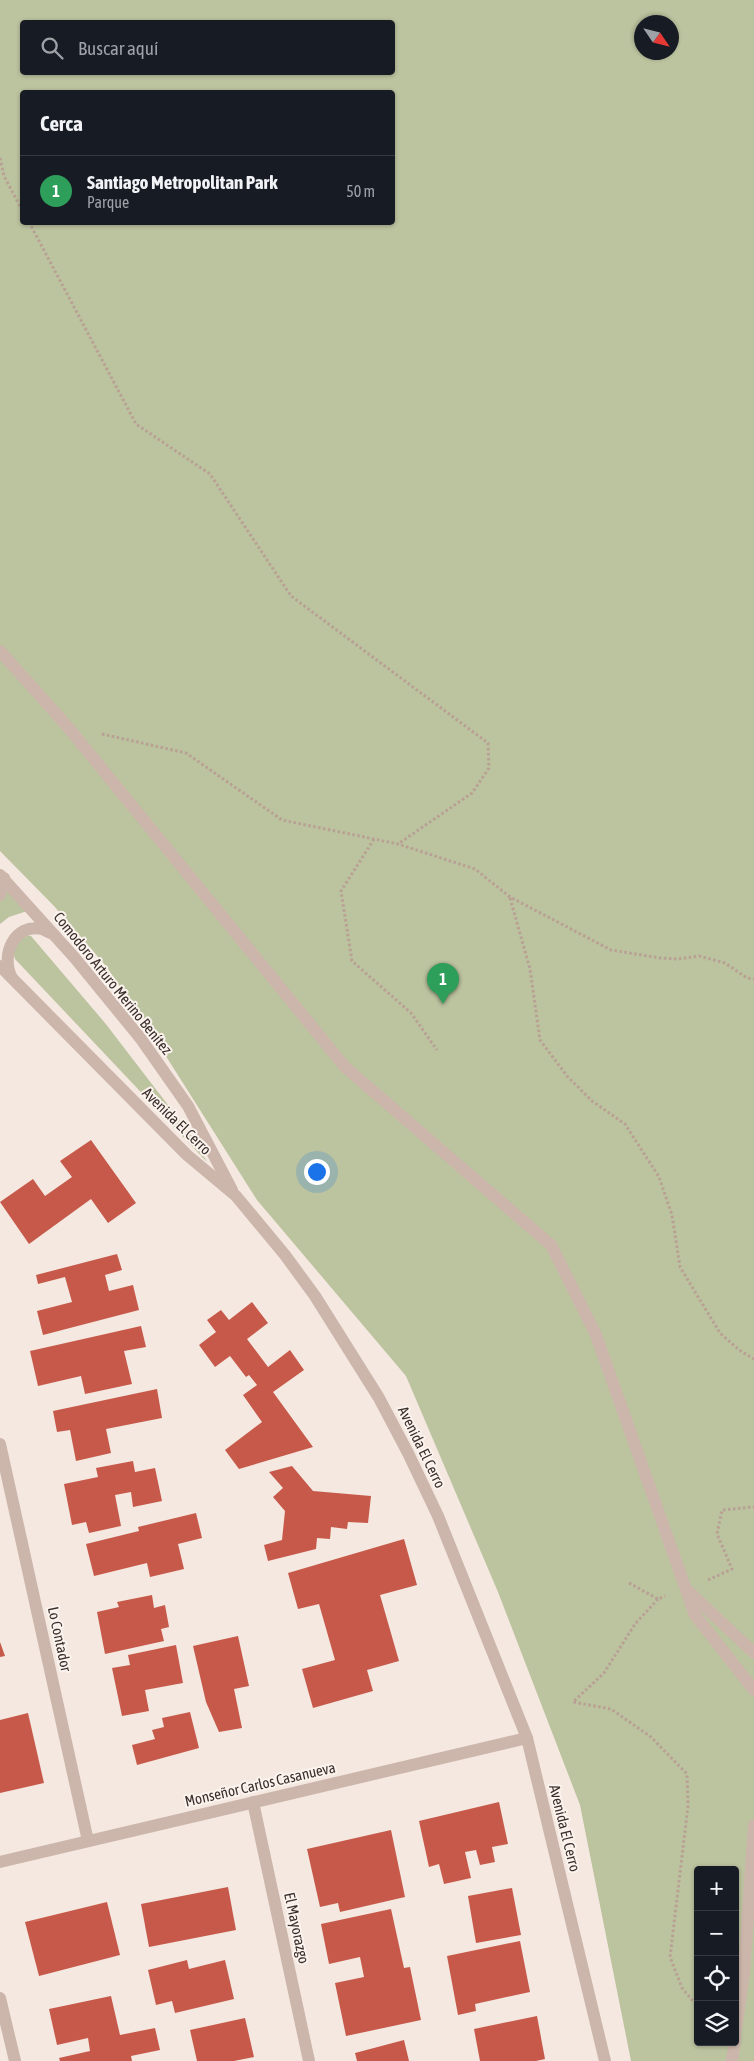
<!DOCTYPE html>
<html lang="es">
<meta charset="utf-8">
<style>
:root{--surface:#171b24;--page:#20242c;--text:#f1f3f6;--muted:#9ea1a6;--line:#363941;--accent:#b45309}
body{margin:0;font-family:"Asap Condensed",sans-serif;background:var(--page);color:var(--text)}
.controls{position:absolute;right:15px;bottom:15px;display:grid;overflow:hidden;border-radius:5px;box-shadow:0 1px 4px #0004}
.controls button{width:45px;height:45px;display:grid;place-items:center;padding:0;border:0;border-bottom:1px solid var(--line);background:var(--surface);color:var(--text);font:25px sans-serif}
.compass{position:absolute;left:634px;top:15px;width:45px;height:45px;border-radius:50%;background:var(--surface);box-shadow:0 1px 4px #0004;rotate:125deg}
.you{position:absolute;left:316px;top:1171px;width:18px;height:18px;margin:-12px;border:4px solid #fff;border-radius:50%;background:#1a73e8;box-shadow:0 0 0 8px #1a73e833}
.badge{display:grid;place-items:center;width:32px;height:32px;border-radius:50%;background:var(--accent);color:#fff;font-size:16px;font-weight:700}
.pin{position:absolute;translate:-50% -41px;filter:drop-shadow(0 1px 2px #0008)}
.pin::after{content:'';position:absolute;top:26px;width:18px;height:15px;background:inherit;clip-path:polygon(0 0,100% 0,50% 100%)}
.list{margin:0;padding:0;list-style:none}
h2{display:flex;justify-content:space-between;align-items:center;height:65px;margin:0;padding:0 20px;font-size:21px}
h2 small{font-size:16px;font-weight:400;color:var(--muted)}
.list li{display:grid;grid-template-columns:32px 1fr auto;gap:15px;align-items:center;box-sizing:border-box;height:70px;padding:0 20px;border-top:1px solid var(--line)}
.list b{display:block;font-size:19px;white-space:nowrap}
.list p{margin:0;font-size:16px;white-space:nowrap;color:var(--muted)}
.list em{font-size:16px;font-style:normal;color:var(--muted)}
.icon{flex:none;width:28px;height:28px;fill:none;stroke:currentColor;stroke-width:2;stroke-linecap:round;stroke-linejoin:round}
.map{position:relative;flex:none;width:754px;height:2061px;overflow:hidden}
.search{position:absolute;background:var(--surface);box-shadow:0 1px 4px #0004;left:20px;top:20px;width:375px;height:55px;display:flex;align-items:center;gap:12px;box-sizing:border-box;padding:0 18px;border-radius:5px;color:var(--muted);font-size:19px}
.panel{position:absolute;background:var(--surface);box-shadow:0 1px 4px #0004;left:20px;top:90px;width:375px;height:135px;border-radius:5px}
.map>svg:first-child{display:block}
.green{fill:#bcc39f;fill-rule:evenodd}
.building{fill:#c7594a}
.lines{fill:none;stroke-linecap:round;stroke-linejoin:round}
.path{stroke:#b8a095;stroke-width:3;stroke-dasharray:2.5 2.5;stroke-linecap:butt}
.pedestrian{stroke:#ccb6ab;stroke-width:12}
.minor{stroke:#ccb6ab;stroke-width:12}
.tertiary{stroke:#ccb6ab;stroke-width:12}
.labels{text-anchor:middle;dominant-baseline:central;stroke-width:4;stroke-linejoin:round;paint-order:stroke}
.street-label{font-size:15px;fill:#3a2d2b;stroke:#fbf3ed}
</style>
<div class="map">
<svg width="754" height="2061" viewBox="0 0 754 2061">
<rect width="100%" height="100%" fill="#f4e8e0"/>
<g class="green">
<path d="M0 0H754V2061H631L580 1805 498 1592 406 1376 257 1200 157 1042 106 966 54 906 0 851ZM22 22H392V72H22ZM642 22H672V52H642ZM22 92H392V222H22ZM698 1870H735V2042H698Z"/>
<path d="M4 887 27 911 9 917 0 924V899Z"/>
<path d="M15 933 31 936 105 1023 191 1135 207 1162 15 959 11 944Z"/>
</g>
<g class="building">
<path d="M91 1140 136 1203 108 1223 91 1199 29 1244 0 1202 33 1179 45 1196 72 1177 60 1161Z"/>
<path d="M117 1254 122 1270 105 1275 109 1291 133 1285 139 1310 43 1335 37 1311 72 1302 65 1277 38 1284 36 1275Z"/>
<path d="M252 1302 268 1323 247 1339 268 1367 290 1350 304 1370 273 1392 313 1447 239 1469 225 1450 262 1422 243 1395 257 1385 249 1375 246 1377 230 1356 215 1367 199 1345 216 1332 207 1320 221 1310 229 1320Z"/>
<path d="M141 1326 146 1347 124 1351 132 1384 85 1394 81 1376 38 1386 30 1351Z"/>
<path d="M157 1389 162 1418 106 1429 111 1453 76 1461 70 1430 57 1432 53 1411Z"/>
<path d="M133 1461 135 1472 155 1468 162 1501 133 1507 131 1492 115 1495 121 1526 89 1533 86 1522 72 1525 64 1484 98 1477 96 1468Z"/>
<path d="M292 1466 313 1491 371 1496 368 1523 348 1522 347 1529 331 1527 330 1539 317 1538 316 1549 268 1561 264 1545 282 1540 285 1511 273 1497 283 1488 269 1472Z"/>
<path d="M196 1513 202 1538 178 1544 184 1569 150 1577 147 1563 94 1576 86 1544 139 1531 138 1527Z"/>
<path d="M404 1539 417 1585 380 1595 399 1661 367 1670 373 1691 313 1708 302 1669 335 1660 319 1604 298 1609 288 1573Z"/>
<path d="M152 1595 154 1608 165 1605 169 1627 161 1629 164 1641 105 1654 97 1612 119 1607 117 1602Z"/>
<path d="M238 1636 249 1686 234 1689 242 1728 219 1732 206 1702 193 1646Z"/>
<path d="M0 1642 5 1656 0 1657Z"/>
<path d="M176 1645 183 1683 145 1690 149 1711 122 1716 112 1668 130 1665 128 1655Z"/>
<path d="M190 1712 199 1748 137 1765 132 1745 155 1739 152 1730 164 1727 162 1718Z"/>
<path d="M28 1713 44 1783 0 1793V1720Z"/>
<path d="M499 1802 508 1844 492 1847 495 1862 480 1865 476 1850 465 1852 471 1878 444 1884 439 1864 429 1867 419 1821Z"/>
<path d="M391 1830 405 1897 340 1912 338 1903 320 1907 307 1849Z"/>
<path d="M228 1887 236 1930 149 1947 141 1904Z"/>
<path d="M512 1888 521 1935 476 1943 468 1896Z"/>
<path d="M107 1902 120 1955 39 1976 25 1922Z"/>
<path d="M391 1909 404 1968 410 1967 421 2020 346 2036 335 1983 364 1977 360 1957 329 1964 321 1924Z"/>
<path d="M520 1941 530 1992 475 2004 476 2011 458 2015 447 1956Z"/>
<path d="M187 1960 189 1969 225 1960 234 1999 175 2013 172 2001 156 2005 148 1970Z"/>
<path d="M111 1996 120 2035 155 2028 160 2050 131 2056 132 2061H60L59 2058 90 2051 88 2038 57 2045 49 2009Z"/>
<path d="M537 2016 545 2059 536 2061H480L474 2029Z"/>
<path d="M245 2018 254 2057 234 2061H197L190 2030Z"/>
<path d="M404 2040 409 2061H357L355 2053Z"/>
</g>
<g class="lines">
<g class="path">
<path d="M0 158 4 176 22 210"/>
<path d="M29 222 136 424 210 474 291 596 488 743 489 768 472 793 398 844"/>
<path d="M102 734 186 753 282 820 398 844 475 869 510 897 611 950 660 958 678 959 699 956 725 963 747 978 754 979"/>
<path d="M374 839 341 891 352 961 411 1013 437 1050"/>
<path d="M510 898 530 969 540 1040 567 1076 592 1101 625 1124 659 1177 672 1215 680 1267 720 1333 739 1350 754 1359"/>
<path d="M708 1580 732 1569 717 1534 722 1510 754 1507"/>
<path d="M629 1583 658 1599 665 1596"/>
<path d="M658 1599 635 1624 604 1673 573 1702 611 1709 651 1737 687 1774 688 1806 670 1957 682 1988 698 2007"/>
</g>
<g class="pedestrian">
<path d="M0 651 67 726 345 1067 551 1245 596 1335 695 1615 754 1690"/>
<path d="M686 1589 754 1653"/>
<path d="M735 2038 744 1972 754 1825"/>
<path d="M732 2061 735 2042"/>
</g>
<g class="minor">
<path d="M0 1444 88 1841"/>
<path d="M253 1802 309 2061"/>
<path d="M0 1998 15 2061"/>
</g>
<g class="tertiary">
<path d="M0 875 74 957 141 1039 188 1106 232 1190"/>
<path d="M0 895 4 878"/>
<path d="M0 966 187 1155 236 1196 285 1255 315 1296 379 1398 408 1453 438 1516 527 1738 605 2061"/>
<path d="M11 976C1 955 14 923 42 929 45 930 49 933 53 934"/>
<path d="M0 1862 527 1738"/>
</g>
</g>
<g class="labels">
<g class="street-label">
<text transform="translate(113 983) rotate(51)">Comodoro Arturo Merino Benítez</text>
<text transform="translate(177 1121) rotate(44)">Avenida El Cerro</text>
<text transform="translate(422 1447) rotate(64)">Avenida El Cerro</text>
<text transform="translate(60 1639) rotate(78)">Lo Contador</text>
<text transform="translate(260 1784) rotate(-13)">Monseñor Carlos Casanueva</text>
<text transform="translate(565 1828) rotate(76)">Avenida El Cerro</text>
<text transform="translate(297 1928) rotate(78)">El Mayorazgo</text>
</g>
</g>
</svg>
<div class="controls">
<button>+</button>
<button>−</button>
<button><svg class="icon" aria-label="locate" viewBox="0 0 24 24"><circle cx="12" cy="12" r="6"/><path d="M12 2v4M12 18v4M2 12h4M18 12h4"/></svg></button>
<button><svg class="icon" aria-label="layers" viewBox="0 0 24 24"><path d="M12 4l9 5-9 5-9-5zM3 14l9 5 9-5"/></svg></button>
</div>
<svg class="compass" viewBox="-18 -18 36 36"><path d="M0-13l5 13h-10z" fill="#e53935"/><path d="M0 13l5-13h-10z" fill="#9ea1a6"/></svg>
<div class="you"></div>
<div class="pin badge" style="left:443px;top:1004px;background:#2e9e5b">1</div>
<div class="search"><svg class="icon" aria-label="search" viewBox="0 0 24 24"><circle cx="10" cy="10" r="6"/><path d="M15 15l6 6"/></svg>Buscar aquí</div>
<section class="panel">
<h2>Cerca<small></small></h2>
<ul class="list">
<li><span class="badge" style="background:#2e9e5b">1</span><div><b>Santiago Metropolitan Park</b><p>Parque</p></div><em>50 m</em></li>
</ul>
</section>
</div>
